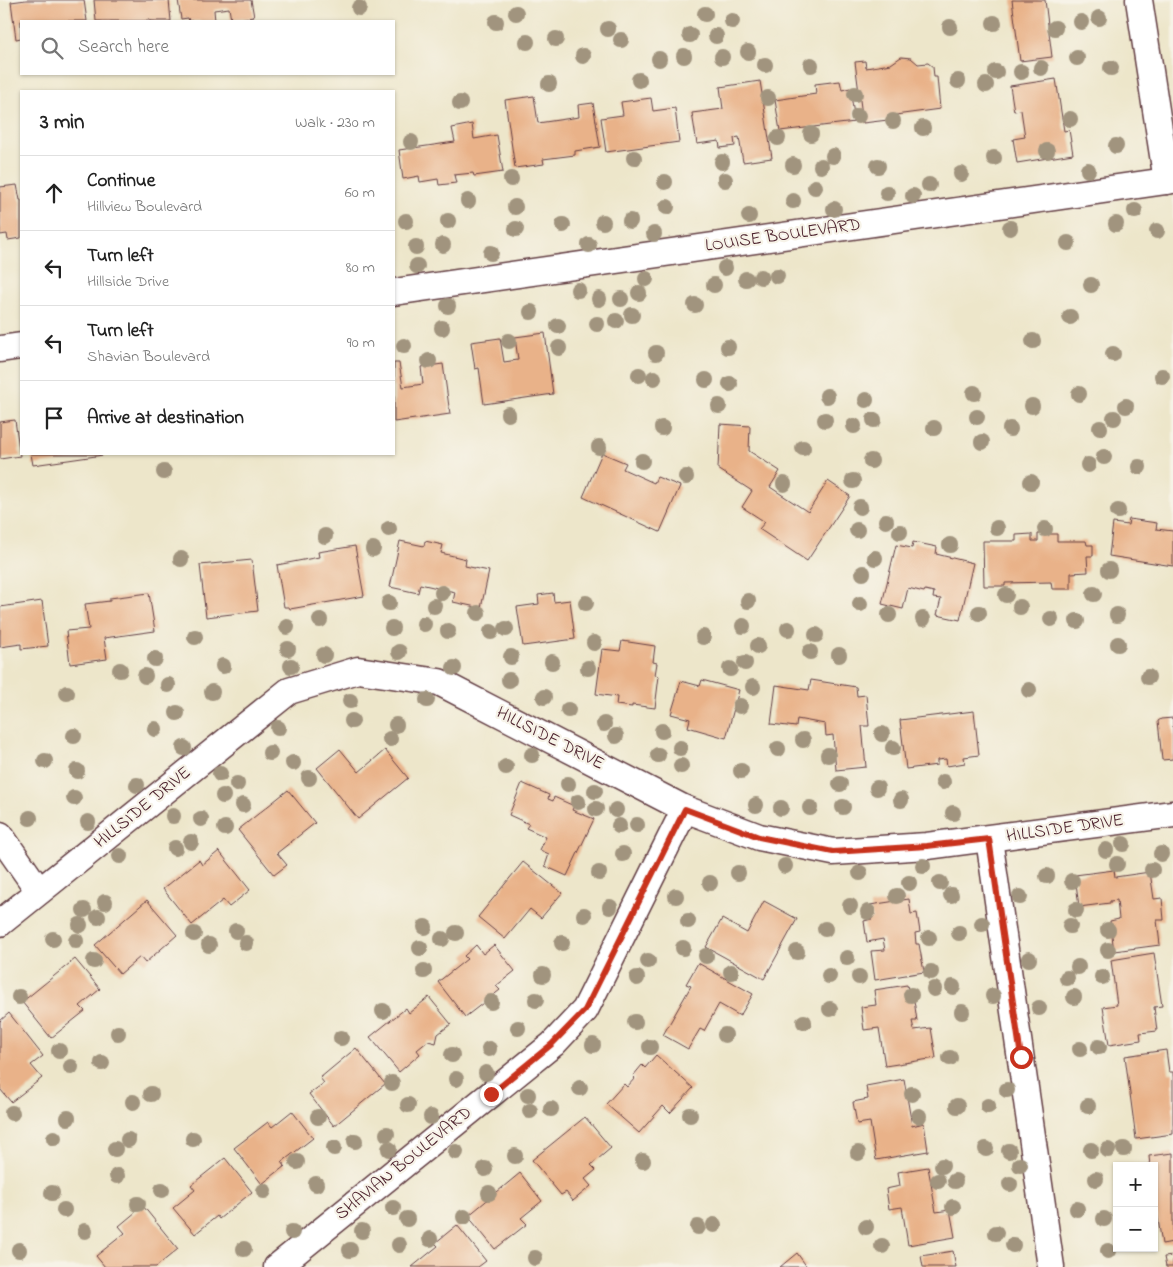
<!DOCTYPE html>
<meta charset="utf-8">
<style>
:root{--surface:#fff;--page:#f6f6f6;--text:#222;--muted:#767676;--line:#e0e0e0}
body{margin:0;font-family:"Indie Flower",sans-serif;background:var(--page);color:var(--text)}
.controls{position:absolute;right:15px;bottom:15px;display:grid;overflow:hidden;border-radius:0px;box-shadow:0 1px 4px #0004}
.controls button{width:45px;height:45px;display:grid;place-items:center;padding:0;border:0;border-bottom:1px solid var(--line);background:var(--surface);color:var(--text);font:25px sans-serif}
.stop{position:absolute;width:15px;height:15px;margin:-11px;border:4px solid #c8321e;border-radius:50%;background:#fff}
.stop.end{background:#c8321e;border-color:#fff;box-shadow:0 1px 5px #0008}
.list{margin:0;padding:0;list-style:none}
h2{display:flex;justify-content:space-between;align-items:center;height:65px;margin:0;padding:0 20px;font-size:21px}
h2 small{font-size:16px;font-weight:400;color:var(--muted)}
.list li{display:grid;grid-template-columns:32px 1fr auto;gap:15px;align-items:center;box-sizing:border-box;height:75px;padding:0 20px;border-top:1px solid var(--line)}
.list b{display:block;font-size:19px;white-space:nowrap}
.list p{margin:0;font-size:16px;white-space:nowrap;color:var(--muted)}
.list em{font-size:16px;font-style:normal;color:var(--muted)}
.icon{flex:none;width:28px;height:28px;fill:none;stroke:currentColor;stroke-width:2;stroke-linecap:round;stroke-linejoin:round}
.map{position:relative;flex:none;width:1173px;height:1267px;overflow:hidden}
.search{position:absolute;background:var(--surface);box-shadow:0 1px 4px #0004;left:20px;top:20px;width:375px;height:55px;display:flex;align-items:center;gap:12px;box-sizing:border-box;padding:0 18px;border-radius:0px;color:var(--muted);font-size:19px}
.panel{position:absolute;background:var(--surface);box-shadow:0 1px 4px #0004;left:20px;top:90px;width:375px;height:365px;border-radius:0px}
.map>svg:first-child{display:block}
.building{fill:#e9b289}
.lines{fill:none;stroke-linecap:round;stroke-linejoin:round}
.minor-casing{stroke:#623d43;stroke-width:29}
.minor{stroke:#fff;stroke-width:26}
.tree{fill:#a1947e}
.route{stroke:#c8321e;stroke-width:6}
.labels{text-anchor:middle;dominant-baseline:central;stroke-width:4.5;stroke-linejoin:round;paint-order:stroke}
.street-label{font-size:18px;fill:#4a1f2b;stroke:#f7f3e8}
</style>
<div class="map">
<svg width="1173" height="1267" viewBox="0 0 1173 1267">
<rect width="100%" height="100%" fill="#f7f3e8"/>
<filter id="ink" filterUnits="userSpaceOnUse"><feTurbulence type="fractalNoise" baseFrequency=".02" numOctaves="2"/><feDisplacementMap in="SourceGraphic" scale="10" xChannelSelector="R" yChannelSelector="G"/><feConvolveMatrix kernelMatrix="1 2 1 2 8 2 1 2 1" color-interpolation-filters="sRGB"/></filter>
<filter id="wash" filterUnits="userSpaceOnUse"><feTurbulence type="fractalNoise" baseFrequency=".0096" numOctaves="4" result="noise"/><feDisplacementMap in="SourceGraphic" scale="20" xChannelSelector="R" yChannelSelector="G"/><feGaussianBlur stdDeviation="1.12" result="paint"/><feColorMatrix in="noise" values="0 0 0 0 0 0 0 0 0 0 0 0 0 0 0 0 0 1.4 0 .05"/><feComposite in="paint" operator="in"/></filter>
<g filter="url(#wash)">
<rect width="100%" height="100%" fill="#ede6ca"/>
<g id="blocks">
<g class="building">
<path d="M26 0H84L87 21H21V38L16 39 11 2Z"/>
<path d="M94 0H169L171 21H150V20H146V21H96Z"/>
<path d="M178 0H251L254 17 231 20 229 8 214 10 215 21H189L188 18 181 19Z"/>
<path d="M1012 0H1045L1052 57 1020 61Z"/>
<path d="M901 57 911 58 918 64 928 63 933 67 934 77H937L940 109 888 116V120L863 123 855 62 865 61 866 68 891 64Z"/>
<path d="M1056 79 1064 131 1069 130 1073 154 1017 163 1013 139 1025 137 1021 110 1014 111 1010 86Z"/>
<path d="M760 81 772 158 743 162 739 137 734 138 735 146 720 148 719 141 697 144 692 113 723 109 720 87Z"/>
<path d="M840 81 842 90 850 88 855 122 780 131 775 100 816 94 815 84Z"/>
<path d="M534 96 538 123 579 117 578 105 593 103 600 147 575 151V155L543 159 544 164 515 168 505 100Z"/>
<path d="M651 98 653 111 675 108 679 142 606 152 601 118 623 115 621 102Z"/>
<path d="M472 124 474 139 497 135 503 172 474 176 473 173 454 175 456 183 439 185 438 179 420 182 419 176 403 179 399 150 455 142 452 128Z"/>
<path d="M17 185 20 200H21V238L8 240 7 234 0 235V187Z"/>
<path d="M545 333 553 394 484 404 479 368 475 369 471 342 500 338 504 362 518 360 515 337Z"/>
<path d="M394 363H399L403 387 423 384 421 367 443 364 450 414 394 422Z"/>
<path d="M15 420 20 456 0 459V422Z"/>
<path d="M720 424 750 426 749 451 780 471 770 487 808 512 828 481 850 496 807 561 759 529 765 522 742 507 752 491 718 469Z"/>
<path d="M602 453 626 463 623 469 654 483 657 477 680 486 660 532 583 497Z"/>
<path d="M31 454H103V455L33 465Z"/>
<path d="M1129 519 1157 523 1156 529 1173 531V566L1109 556 1113 523 1128 525Z"/>
<path d="M1032 534V541H1038V534H1057V541H1086L1087 545H1093V556H1087L1088 572 1071 573V589H1052L1051 582 1005 583V586H984L983 541H1016V535Z"/>
<path d="M400 541 424 546 425 541 443 545 441 553 466 559 465 566 489 571 481 608 453 602 455 592 420 584 418 593 390 587Z"/>
<path d="M913 542 937 547 936 554 973 563 960 620 937 615 941 599 933 598 934 592 925 590 924 592 908 588 903 609 882 604 896 545 912 548Z"/>
<path d="M355 546 364 596 290 609 289 607H284L277 565 319 557 318 552Z"/>
<path d="M252 560 258 611 206 617 200 565Z"/>
<path d="M149 593 155 631 104 638 107 659 70 664 66 631 89 629 85 604 110 601V598Z"/>
<path d="M553 593 554 602 570 600 575 639 523 646 517 607 539 604 538 595Z"/>
<path d="M42 601 48 646 21 649V644L0 647V607Z"/>
<path d="M622 641 655 646 653 662 657 663 655 675 659 676 655 708 632 705V707L616 705 617 697 596 694 602 649 620 651Z"/>
<path d="M702 680 739 690 726 738 688 727 690 719 671 714 681 681 700 686Z"/>
<path d="M811 680 856 687 857 696 866 695 869 726H862L866 767 836 770 833 735 826 736 825 724 797 719 796 727 771 724 776 685 809 690Z"/>
<path d="M974 711 979 755 964 757 965 763 947 766 946 759 937 760V765L906 769 900 720Z"/>
<path d="M1173 718V759L1162 760 1158 721 1161 719Z"/>
<path d="M340 749 359 772 385 750 408 778 358 819 317 768Z"/>
<path d="M522 783 549 795 548 799 553 801 554 797 574 806 572 810 594 819 567 876 545 866 549 854 540 850 546 837 526 828 529 824 509 815Z"/>
<path d="M288 790 315 823 277 853 287 865 274 875 238 830Z"/>
<path d="M219 851 250 890 229 907 223 900 192 925 163 889 199 860 202 865Z"/>
<path d="M523 862 562 893 541 918 530 909 505 939 478 917Z"/>
<path d="M1114 870 1115 877 1150 872 1154 899 1162 898 1164 920H1157L1160 945 1114 951 1110 921 1119 919 1117 900 1110 901V903L1079 907 1075 875Z"/>
<path d="M909 899 911 914 917 913 920 932 915 933 916 944H919L924 972 875 980 871 951 885 950 883 939 867 942 864 921 872 919 870 905Z"/>
<path d="M147 900 177 935 145 963 140 957 120 974 95 945Z"/>
<path d="M764 901 797 919 764 979 706 947 722 919 747 933Z"/>
<path d="M476 945 483 954 494 945 515 971 496 986 500 990 465 1017 438 982 467 959 464 956Z"/>
<path d="M1154 953 1162 1006 1154 1007 1157 1031 1140 1033 1141 1040 1109 1045 1103 1007 1117 1005 1111 960Z"/>
<path d="M75 959 100 989 80 1006 85 1011 51 1038 22 1002Z"/>
<path d="M698 963 753 994 740 1016 719 1004 704 1031 700 1029 688 1049 663 1035 691 986 686 984Z"/>
<path d="M907 985 910 1001 914 1000 917 1021H912L914 1030 931 1028 936 1058 885 1066 879 1028 864 1030 861 1007 876 1005 874 990Z"/>
<path d="M429 997 451 1024 438 1034 436 1043 428 1041 417 1050 420 1054 399 1072 370 1037 406 1008 409 1013Z"/>
<path d="M9 1013 43 1056 31 1065 42 1078 11 1102 0 1089V1021Z"/>
<path d="M356 1048 385 1084 334 1126 309 1094 324 1083 320 1078Z"/>
<path d="M1166 1050 1169 1072H1173V1134L1136 1139 1125 1056Z"/>
<path d="M656 1055 693 1088 670 1113 663 1106 639 1133 606 1104 624 1084 627 1087 635 1078 633 1076 642 1065 645 1068Z"/>
<path d="M904 1079 912 1126 924 1123 928 1151 876 1160 870 1122 857 1124 853 1102 868 1099 866 1086Z"/>
<path d="M292 1111 313 1138 282 1162 285 1166 262 1184 234 1148 268 1122 272 1127Z"/>
<path d="M585 1117 611 1148 591 1165 596 1170 585 1179 591 1186 573 1201 566 1192 561 1195 532 1160Z"/>
<path d="M1173 1153V1242L1162 1244 1154 1194V1166H1150L1149 1156Z"/>
<path d="M225 1158 252 1192 219 1219 217 1216 195 1234 173 1208 195 1190 191 1185Z"/>
<path d="M928 1167 936 1212 950 1210 955 1237 908 1245 902 1207 889 1209 886 1189 900 1186 898 1172Z"/>
<path d="M520 1173 542 1201 521 1218 527 1224 495 1249 468 1216Z"/>
<path d="M143 1206 178 1249 156 1267H105L96 1256 125 1233 119 1226Z"/>
<path d="M457 1225 486 1261 478 1267H412L438 1246 435 1243Z"/>
<path d="M953 1251 956 1267H923L921 1256Z"/>
<path d="M797 1253 807 1267H780Z"/>
<path d="M1173 1256V1267H1166L1164 1257Z"/>
</g>
</g>
</g>
<g filter="url(#ink)">
<use href="#blocks" fill-opacity="0" stroke="#623d43" stroke-width="1"/>
<g class="lines">
<defs>
<g id="minor">
<path d="M1139 0 1167 181"/>
<path d="M394 292 1173 180"/>
<path d="M0 349 21 346"/>
<path d="M0 835 39 891"/>
<path d="M989 839 1051 1267"/>
<path d="M0 923 289 691 358 670 439 682 685 809 759 837 833 852 927 846 1173 814"/>
<path d="M277 1267 553 1044 585 1010 685 809"/>
</g>
</defs>
<use href="#minor" class="minor-casing"/>
<use href="#minor" class="minor"/>
</g>
<g class="tree">
<circle cx="359" cy="8" r="8"/>
<circle cx="516" cy="13" r="8"/>
<circle cx="705" cy="14" r="8"/>
<circle cx="1099" cy="18" r="8"/>
<circle cx="732" cy="21" r="8"/>
<circle cx="496" cy="22" r="8"/>
<circle cx="1081" cy="22" r="8"/>
<circle cx="994" cy="23" r="8"/>
<circle cx="950" cy="27" r="8"/>
<circle cx="1055" cy="28" r="8"/>
<circle cx="608" cy="29" r="8"/>
<circle cx="690" cy="35" r="8"/>
<circle cx="716" cy="36" r="8"/>
<circle cx="556" cy="39" r="8"/>
<circle cx="621" cy="40" r="8"/>
<circle cx="527" cy="42" r="8"/>
<circle cx="748" cy="52" r="8"/>
<circle cx="583" cy="56" r="8"/>
<circle cx="684" cy="56" r="8"/>
<circle cx="722" cy="57" r="8"/>
<circle cx="1077" cy="58" r="8"/>
<circle cx="659" cy="59" r="8"/>
<circle cx="765" cy="65" r="8"/>
<circle cx="811" cy="65" r="8"/>
<circle cx="1041" cy="68" r="8"/>
<circle cx="1111" cy="68" r="8"/>
<circle cx="996" cy="72" r="8"/>
<circle cx="1021" cy="72" r="8"/>
<circle cx="639" cy="80" r="8"/>
<circle cx="958" cy="81" r="8"/>
<circle cx="549" cy="84" r="8"/>
<circle cx="986" cy="85" r="8"/>
<circle cx="855" cy="94" r="8"/>
<circle cx="768" cy="98" r="8"/>
<circle cx="460" cy="103" r="8"/>
<circle cx="858" cy="116" r="8"/>
<circle cx="1070" cy="119" r="8"/>
<circle cx="893" cy="121" r="8"/>
<circle cx="923" cy="128" r="8"/>
<circle cx="811" cy="134" r="8"/>
<circle cx="778" cy="138" r="8"/>
<circle cx="411" cy="142" r="8"/>
<circle cx="1116" cy="146" r="8"/>
<circle cx="1047" cy="151" r="8"/>
<circle cx="833" cy="156" r="8"/>
<circle cx="634" cy="158" r="8"/>
<circle cx="994" cy="158" r="8"/>
<circle cx="722" cy="162" r="8"/>
<circle cx="793" cy="165" r="8"/>
<circle cx="821" cy="166" r="8"/>
<circle cx="878" cy="166" r="8"/>
<circle cx="1088" cy="170" r="8"/>
<circle cx="961" cy="174" r="8"/>
<circle cx="511" cy="179" r="8"/>
<circle cx="725" cy="180" r="8"/>
<circle cx="665" cy="182" r="8"/>
<circle cx="929" cy="185" r="8"/>
<circle cx="815" cy="187" r="8"/>
<circle cx="887" cy="193" r="8"/>
<circle cx="913" cy="196" r="8"/>
<circle cx="468" cy="201" r="8"/>
<circle cx="793" cy="201" r="8"/>
<circle cx="515" cy="207" r="8"/>
<circle cx="667" cy="207" r="8"/>
<circle cx="834" cy="209" r="8"/>
<circle cx="1135" cy="211" r="8"/>
<circle cx="749" cy="216" r="8"/>
<circle cx="406" cy="221" r="8"/>
<circle cx="448" cy="221" r="8"/>
<circle cx="630" cy="221" r="8"/>
<circle cx="603" cy="222" r="8"/>
<circle cx="1116" cy="224" r="8"/>
<circle cx="563" cy="225" r="8"/>
<circle cx="1010" cy="228" r="8"/>
<circle cx="516" cy="229" r="8"/>
<circle cx="1157" cy="231" r="8"/>
<circle cx="654" cy="234" r="8"/>
<circle cx="1068" cy="243" r="8"/>
<circle cx="443" cy="245" r="8"/>
<circle cx="589" cy="245" r="8"/>
<circle cx="416" cy="247" r="8"/>
<circle cx="491" cy="253" r="8"/>
<circle cx="417" cy="266" r="8"/>
<circle cx="725" cy="268" r="8"/>
<circle cx="777" cy="276" r="8"/>
<circle cx="761" cy="277" r="8"/>
<circle cx="646" cy="279" r="8"/>
<circle cx="746" cy="279" r="8"/>
<circle cx="714" cy="285" r="8"/>
<circle cx="1091" cy="285" r="8"/>
<circle cx="578" cy="290" r="8"/>
<circle cx="639" cy="293" r="8"/>
<circle cx="599" cy="299" r="8"/>
<circle cx="621" cy="299" r="8"/>
<circle cx="695" cy="305" r="8"/>
<circle cx="448" cy="306" r="8"/>
<circle cx="531" cy="312" r="8"/>
<circle cx="632" cy="315" r="8"/>
<circle cx="1070" cy="317" r="8"/>
<circle cx="616" cy="321" r="8"/>
<circle cx="597" cy="324" r="8"/>
<circle cx="558" cy="326" r="8"/>
<circle cx="442" cy="328" r="8"/>
<circle cx="509" cy="341" r="8"/>
<circle cx="1033" cy="341" r="8"/>
<circle cx="404" cy="346" r="8"/>
<circle cx="728" cy="347" r="8"/>
<circle cx="559" cy="348" r="8"/>
<circle cx="656" cy="353" r="8"/>
<circle cx="1113" cy="354" r="8"/>
<circle cx="429" cy="361" r="8"/>
<circle cx="639" cy="375" r="8"/>
<circle cx="1162" cy="376" r="8"/>
<circle cx="654" cy="378" r="8"/>
<circle cx="706" cy="380" r="8"/>
<circle cx="730" cy="384" r="8"/>
<circle cx="974" cy="393" r="8"/>
<circle cx="1079" cy="394" r="8"/>
<circle cx="827" cy="396" r="8"/>
<circle cx="866" cy="400" r="8"/>
<circle cx="719" cy="406" r="8"/>
<circle cx="1032" cy="406" r="8"/>
<circle cx="1126" cy="406" r="8"/>
<circle cx="508" cy="414" r="8"/>
<circle cx="977" cy="417" r="8"/>
<circle cx="1114" cy="418" r="8"/>
<circle cx="825" cy="420" r="8"/>
<circle cx="874" cy="420" r="8"/>
<circle cx="854" cy="426" r="8"/>
<circle cx="662" cy="428" r="8"/>
<circle cx="934" cy="428" r="8"/>
<circle cx="1100" cy="428" r="8"/>
<circle cx="1010" cy="429" r="8"/>
<circle cx="982" cy="442" r="8"/>
<circle cx="599" cy="447" r="8"/>
<circle cx="803" cy="448" r="8"/>
<circle cx="1104" cy="457" r="8"/>
<circle cx="642" cy="461" r="8"/>
<circle cx="871" cy="461" r="8"/>
<circle cx="1088" cy="465" r="8"/>
<circle cx="1139" cy="467" r="8"/>
<circle cx="164" cy="472" r="8"/>
<circle cx="686" cy="477" r="8"/>
<circle cx="853" cy="481" r="8"/>
<circle cx="1031" cy="482" r="8"/>
<circle cx="784" cy="484" r="8"/>
<circle cx="860" cy="507" r="8"/>
<circle cx="1118" cy="511" r="8"/>
<circle cx="886" cy="521" r="8"/>
<circle cx="997" cy="528" r="8"/>
<circle cx="389" cy="529" r="8"/>
<circle cx="1045" cy="529" r="8"/>
<circle cx="857" cy="530" r="8"/>
<circle cx="900" cy="532" r="8"/>
<circle cx="325" cy="536" r="8"/>
<circle cx="950" cy="545" r="8"/>
<circle cx="373" cy="549" r="8"/>
<circle cx="875" cy="558" r="8"/>
<circle cx="181" cy="559" r="8"/>
<circle cx="1109" cy="570" r="8"/>
<circle cx="863" cy="573" r="8"/>
<circle cx="442" cy="593" r="8"/>
<circle cx="1094" cy="594" r="8"/>
<circle cx="1006" cy="595" r="8"/>
<circle cx="748" cy="601" r="8"/>
<circle cx="389" cy="603" r="8"/>
<circle cx="586" cy="603" r="8"/>
<circle cx="860" cy="604" r="8"/>
<circle cx="434" cy="606" r="8"/>
<circle cx="1020" cy="607" r="8"/>
<circle cx="478" cy="613" r="8"/>
<circle cx="979" cy="613" r="8"/>
<circle cx="889" cy="615" r="8"/>
<circle cx="1117" cy="615" r="8"/>
<circle cx="923" cy="619" r="8"/>
<circle cx="1051" cy="619" r="8"/>
<circle cx="320" cy="620" r="8"/>
<circle cx="1077" cy="621" r="8"/>
<circle cx="424" cy="624" r="8"/>
<circle cx="743" cy="626" r="8"/>
<circle cx="287" cy="627" r="8"/>
<circle cx="392" cy="628" r="8"/>
<circle cx="506" cy="629" r="8"/>
<circle cx="788" cy="629" r="8"/>
<circle cx="448" cy="631" r="8"/>
<circle cx="491" cy="632" r="8"/>
<circle cx="816" cy="635" r="8"/>
<circle cx="195" cy="637" r="8"/>
<circle cx="703" cy="637" r="8"/>
<circle cx="594" cy="643" r="8"/>
<circle cx="1118" cy="644" r="8"/>
<circle cx="758" cy="646" r="8"/>
<circle cx="288" cy="649" r="8"/>
<circle cx="399" cy="652" r="8"/>
<circle cx="810" cy="652" r="8"/>
<circle cx="324" cy="655" r="8"/>
<circle cx="839" cy="655" r="8"/>
<circle cx="511" cy="657" r="8"/>
<circle cx="155" cy="659" r="8"/>
<circle cx="552" cy="662" r="8"/>
<circle cx="745" cy="663" r="8"/>
<circle cx="223" cy="666" r="8"/>
<circle cx="291" cy="666" r="8"/>
<circle cx="454" cy="668" r="8"/>
<circle cx="588" cy="668" r="8"/>
<circle cx="730" cy="669" r="8"/>
<circle cx="120" cy="670" r="8"/>
<circle cx="145" cy="676" r="8"/>
<circle cx="1148" cy="677" r="8"/>
<circle cx="509" cy="680" r="8"/>
<circle cx="168" cy="685" r="8"/>
<circle cx="753" cy="687" r="8"/>
<circle cx="1029" cy="690" r="8"/>
<circle cx="212" cy="692" r="8"/>
<circle cx="67" cy="693" r="8"/>
<circle cx="544" cy="697" r="8"/>
<circle cx="427" cy="700" r="8"/>
<circle cx="350" cy="701" r="8"/>
<circle cx="740" cy="706" r="8"/>
<circle cx="568" cy="710" r="8"/>
<circle cx="177" cy="713" r="8"/>
<circle cx="352" cy="721" r="8"/>
<circle cx="604" cy="724" r="8"/>
<circle cx="396" cy="725" r="8"/>
<circle cx="278" cy="728" r="8"/>
<circle cx="155" cy="729" r="8"/>
<circle cx="662" cy="731" r="8"/>
<circle cx="882" cy="734" r="8"/>
<circle cx="74" cy="736" r="8"/>
<circle cx="616" cy="736" r="8"/>
<circle cx="390" cy="739" r="8"/>
<circle cx="803" cy="740" r="8"/>
<circle cx="184" cy="748" r="8"/>
<circle cx="680" cy="748" r="8"/>
<circle cx="893" cy="748" r="8"/>
<circle cx="778" cy="749" r="8"/>
<circle cx="270" cy="753" r="8"/>
<circle cx="532" cy="755" r="8"/>
<circle cx="658" cy="755" r="8"/>
<circle cx="828" cy="755" r="8"/>
<circle cx="45" cy="761" r="8"/>
<circle cx="293" cy="763" r="8"/>
<circle cx="681" cy="766" r="8"/>
<circle cx="506" cy="767" r="8"/>
<circle cx="77" cy="771" r="8"/>
<circle cx="741" cy="771" r="8"/>
<circle cx="220" cy="774" r="8"/>
<circle cx="309" cy="778" r="8"/>
<circle cx="943" cy="782" r="8"/>
<circle cx="237" cy="784" r="8"/>
<circle cx="568" cy="784" r="8"/>
<circle cx="840" cy="784" r="8"/>
<circle cx="137" cy="785" r="8"/>
<circle cx="877" cy="788" r="8"/>
<circle cx="595" cy="791" r="8"/>
<circle cx="223" cy="796" r="8"/>
<circle cx="74" cy="798" r="8"/>
<circle cx="901" cy="800" r="8"/>
<circle cx="578" cy="802" r="8"/>
<circle cx="243" cy="805" r="8"/>
<circle cx="756" cy="805" r="8"/>
<circle cx="843" cy="807" r="8"/>
<circle cx="781" cy="808" r="8"/>
<circle cx="810" cy="808" r="8"/>
<circle cx="596" cy="809" r="8"/>
<circle cx="616" cy="810" r="8"/>
<circle cx="953" cy="813" r="8"/>
<circle cx="173" cy="816" r="8"/>
<circle cx="30" cy="818" r="8"/>
<circle cx="201" cy="819" r="8"/>
<circle cx="88" cy="822" r="8"/>
<circle cx="637" cy="825" r="8"/>
<circle cx="619" cy="826" r="8"/>
<circle cx="225" cy="828" r="8"/>
<circle cx="191" cy="842" r="8"/>
<circle cx="1123" cy="844" r="8"/>
<circle cx="175" cy="848" r="8"/>
<circle cx="1106" cy="850" r="8"/>
<circle cx="623" cy="854" r="8"/>
<circle cx="1161" cy="854" r="8"/>
<circle cx="120" cy="856" r="8"/>
<circle cx="1117" cy="864" r="8"/>
<circle cx="785" cy="866" r="8"/>
<circle cx="923" cy="866" r="8"/>
<circle cx="1152" cy="870" r="8"/>
<circle cx="599" cy="873" r="8"/>
<circle cx="738" cy="873" r="8"/>
<circle cx="860" cy="873" r="8"/>
<circle cx="1047" cy="876" r="8"/>
<circle cx="1072" cy="881" r="8"/>
<circle cx="710" cy="883" r="8"/>
<circle cx="909" cy="883" r="8"/>
<circle cx="940" cy="883" r="8"/>
<circle cx="951" cy="895" r="8"/>
<circle cx="676" cy="896" r="8"/>
<circle cx="897" cy="896" r="8"/>
<circle cx="1020" cy="897" r="8"/>
<circle cx="105" cy="902" r="8"/>
<circle cx="850" cy="906" r="8"/>
<circle cx="610" cy="907" r="8"/>
<circle cx="84" cy="910" r="8"/>
<circle cx="1076" cy="910" r="8"/>
<circle cx="868" cy="912" r="8"/>
<circle cx="584" cy="915" r="8"/>
<circle cx="98" cy="917" r="8"/>
<circle cx="688" cy="921" r="8"/>
<circle cx="982" cy="924" r="8"/>
<circle cx="80" cy="925" r="8"/>
<circle cx="1070" cy="926" r="8"/>
<circle cx="425" cy="927" r="8"/>
<circle cx="825" cy="929" r="8"/>
<circle cx="1108" cy="930" r="8"/>
<circle cx="236" cy="931" r="8"/>
<circle cx="456" cy="933" r="8"/>
<circle cx="959" cy="933" r="8"/>
<circle cx="194" cy="934" r="8"/>
<circle cx="929" cy="938" r="8"/>
<circle cx="53" cy="939" r="8"/>
<circle cx="442" cy="939" r="8"/>
<circle cx="76" cy="941" r="8"/>
<circle cx="246" cy="943" r="8"/>
<circle cx="562" cy="943" r="8"/>
<circle cx="209" cy="945" r="8"/>
<circle cx="420" cy="948" r="8"/>
<circle cx="683" cy="948" r="8"/>
<circle cx="1108" cy="950" r="8"/>
<circle cx="797" cy="952" r="8"/>
<circle cx="706" cy="956" r="8"/>
<circle cx="847" cy="958" r="8"/>
<circle cx="1029" cy="959" r="8"/>
<circle cx="94" cy="961" r="8"/>
<circle cx="648" cy="961" r="8"/>
<circle cx="1078" cy="967" r="8"/>
<circle cx="424" cy="971" r="8"/>
<circle cx="731" cy="972" r="8"/>
<circle cx="931" cy="972" r="8"/>
<circle cx="543" cy="975" r="8"/>
<circle cx="829" cy="976" r="8"/>
<circle cx="859" cy="977" r="8"/>
<circle cx="1102" cy="977" r="8"/>
<circle cx="637" cy="978" r="8"/>
<circle cx="1067" cy="978" r="8"/>
<circle cx="953" cy="987" r="8"/>
<circle cx="934" cy="989" r="8"/>
<circle cx="911" cy="995" r="8"/>
<circle cx="993" cy="996" r="8"/>
<circle cx="19" cy="997" r="8"/>
<circle cx="1074" cy="997" r="8"/>
<circle cx="536" cy="1000" r="8"/>
<circle cx="491" cy="1002" r="8"/>
<circle cx="1039" cy="1008" r="8"/>
<circle cx="830" cy="1009" r="8"/>
<circle cx="383" cy="1011" r="8"/>
<circle cx="962" cy="1012" r="8"/>
<circle cx="635" cy="1022" r="8"/>
<circle cx="804" cy="1022" r="8"/>
<circle cx="518" cy="1028" r="8"/>
<circle cx="118" cy="1033" r="8"/>
<circle cx="725" cy="1035" r="8"/>
<circle cx="341" cy="1038" r="8"/>
<circle cx="593" cy="1045" r="8"/>
<circle cx="650" cy="1047" r="8"/>
<circle cx="1099" cy="1047" r="8"/>
<circle cx="489" cy="1049" r="8"/>
<circle cx="1080" cy="1049" r="8"/>
<circle cx="59" cy="1051" r="8"/>
<circle cx="452" cy="1055" r="8"/>
<circle cx="950" cy="1058" r="8"/>
<circle cx="102" cy="1063" r="8"/>
<circle cx="71" cy="1067" r="8"/>
<circle cx="486" cy="1073" r="8"/>
<circle cx="456" cy="1079" r="8"/>
<circle cx="392" cy="1083" r="8"/>
<circle cx="580" cy="1088" r="8"/>
<circle cx="1007" cy="1090" r="8"/>
<circle cx="151" cy="1094" r="8"/>
<circle cx="912" cy="1094" r="8"/>
<circle cx="528" cy="1095" r="8"/>
<circle cx="133" cy="1102" r="8"/>
<circle cx="408" cy="1105" r="8"/>
<circle cx="957" cy="1106" r="8"/>
<circle cx="988" cy="1106" r="8"/>
<circle cx="1088" cy="1106" r="8"/>
<circle cx="551" cy="1109" r="8"/>
<circle cx="530" cy="1111" r="8"/>
<circle cx="12" cy="1113" r="8"/>
<circle cx="690" cy="1115" r="8"/>
<circle cx="919" cy="1116" r="8"/>
<circle cx="318" cy="1117" r="8"/>
<circle cx="431" cy="1117" r="8"/>
<circle cx="68" cy="1118" r="8"/>
<circle cx="387" cy="1134" r="8"/>
<circle cx="54" cy="1138" r="8"/>
<circle cx="193" cy="1139" r="8"/>
<circle cx="128" cy="1140" r="8"/>
<circle cx="355" cy="1141" r="8"/>
<circle cx="334" cy="1148" r="8"/>
<circle cx="115" cy="1149" r="8"/>
<circle cx="389" cy="1149" r="8"/>
<circle cx="986" cy="1149" r="8"/>
<circle cx="1124" cy="1149" r="8"/>
<circle cx="1091" cy="1150" r="8"/>
<circle cx="1108" cy="1150" r="8"/>
<circle cx="1009" cy="1151" r="8"/>
<circle cx="456" cy="1152" r="8"/>
<circle cx="858" cy="1153" r="8"/>
<circle cx="515" cy="1156" r="8"/>
<circle cx="643" cy="1161" r="8"/>
<circle cx="297" cy="1162" r="8"/>
<circle cx="1020" cy="1165" r="8"/>
<circle cx="942" cy="1166" r="8"/>
<circle cx="485" cy="1169" r="8"/>
<circle cx="117" cy="1176" r="8"/>
<circle cx="1096" cy="1179" r="8"/>
<circle cx="938" cy="1181" r="8"/>
<circle cx="955" cy="1181" r="8"/>
<circle cx="316" cy="1184" r="8"/>
<circle cx="1010" cy="1184" r="8"/>
<circle cx="162" cy="1190" r="8"/>
<circle cx="264" cy="1191" r="8"/>
<circle cx="52" cy="1193" r="8"/>
<circle cx="489" cy="1193" r="8"/>
<circle cx="138" cy="1204" r="8"/>
<circle cx="953" cy="1207" r="8"/>
<circle cx="393" cy="1208" r="8"/>
<circle cx="1077" cy="1209" r="8"/>
<circle cx="64" cy="1210" r="8"/>
<circle cx="464" cy="1217" r="8"/>
<circle cx="407" cy="1219" r="8"/>
<circle cx="1104" cy="1219" r="8"/>
<circle cx="714" cy="1225" r="8"/>
<circle cx="698" cy="1227" r="8"/>
<circle cx="866" cy="1227" r="8"/>
<circle cx="85" cy="1231" r="8"/>
<circle cx="362" cy="1231" r="8"/>
<circle cx="292" cy="1232" r="8"/>
<circle cx="996" cy="1233" r="8"/>
<circle cx="430" cy="1239" r="8"/>
<circle cx="399" cy="1245" r="8"/>
<circle cx="1013" cy="1245" r="8"/>
<circle cx="882" cy="1246" r="8"/>
<circle cx="244" cy="1249" r="8"/>
<circle cx="19" cy="1250" r="8"/>
<circle cx="350" cy="1250" r="8"/>
<circle cx="1108" cy="1251" r="8"/>
<circle cx="535" cy="1258" r="8"/>
</g>
</g>
<g class="lines" filter="url(#ink)">
<path class="route" d="M491 1094 552 1044 585 1010 685 809 759 837 833 852 927 846 989 839 1021 1057"/>
</g>
<g class="labels">
<g class="street-label">
<text transform="translate(783 236) rotate(-8)">LOUISE BOULEVARD</text>
<text transform="translate(550 739) rotate(27)">HILLSIDE DRIVE</text>
<text transform="translate(143 808) rotate(-39)">HILLSIDE DRIVE</text>
<text transform="translate(1065 829) rotate(-8)">HILLSIDE DRIVE</text>
<text transform="translate(404 1164) rotate(-39)">SHAVIAN BOULEVARD</text>
</g>
</g>
</svg>
<div class="controls">
<button>+</button>
<button>−</button>
</div>
<div class="stop" style="left:1021px;top:1057px"></div>
<div class="stop end" style="left:491px;top:1094px"></div>
<div class="search"><svg class="icon" aria-label="search" viewBox="0 0 24 24"><circle cx="10" cy="10" r="6"/><path d="M15 15l6 6"/></svg>Search here</div>
<section class="panel">
<h2>3 min<small>Walk · 230 m</small></h2>
<ul class="list">
<li><svg class="icon" aria-label="ahead" viewBox="0 0 24 24"><path d="M12 20V5M6 11l6-6 6 6"/></svg><div><b>Continue</b><p>Hillview Boulevard</p></div><em>60 m</em></li>
<li><svg class="icon" aria-label="left" viewBox="0 0 24 24"><path d="M17 20v-9H6M10 6l-5 5 5 5"/></svg><div><b>Turn left</b><p>Hillside Drive</p></div><em>80 m</em></li>
<li><svg class="icon" aria-label="left" viewBox="0 0 24 24"><path d="M17 20v-9H6M10 6l-5 5 5 5"/></svg><div><b>Turn left</b><p>Shavian Boulevard</p></div><em>90 m</em></li>
<li><svg class="icon" aria-label="arrive" viewBox="0 0 24 24"><path d="M6 21V4h12l-3 4 3 4H6"/></svg><div><b>Arrive at destination</b></div></li>
</ul>
</section>
</div>
